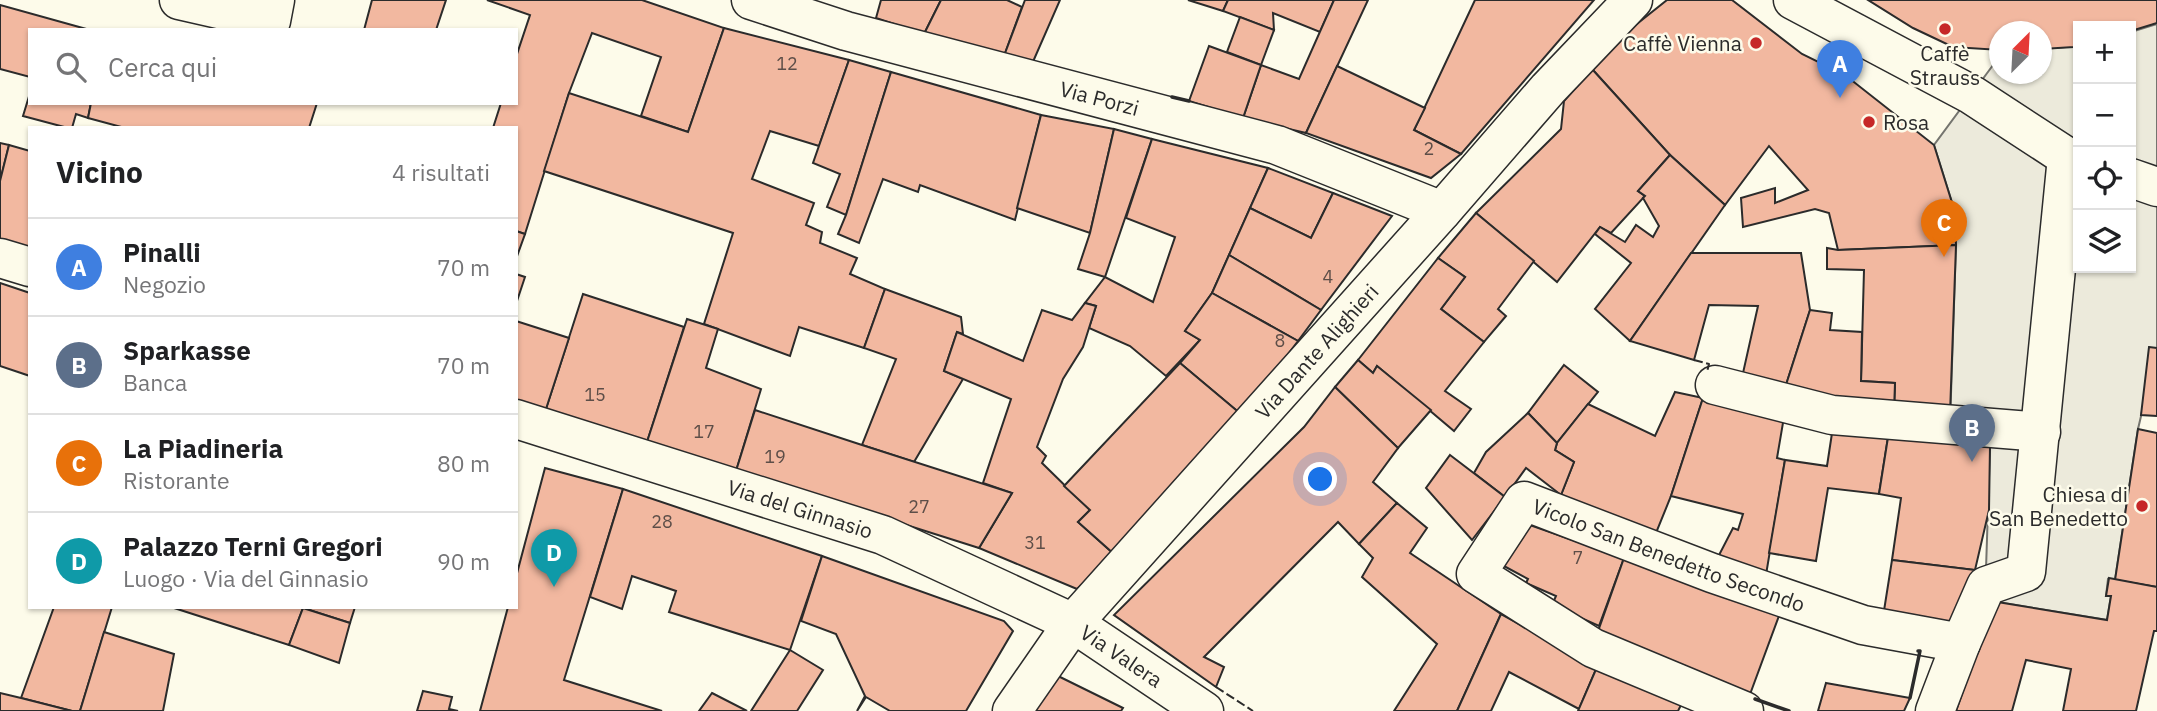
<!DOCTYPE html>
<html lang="it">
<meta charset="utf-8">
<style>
:root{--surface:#fff;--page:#f6f6f6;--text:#202124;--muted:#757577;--line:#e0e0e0;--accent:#db2777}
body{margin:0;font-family:"IBM Plex Sans",sans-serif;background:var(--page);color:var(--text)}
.controls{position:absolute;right:21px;top:21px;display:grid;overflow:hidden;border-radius:0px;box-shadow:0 2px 5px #0004}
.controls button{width:63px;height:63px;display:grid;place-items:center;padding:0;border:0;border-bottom:2px solid var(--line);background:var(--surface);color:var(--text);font:35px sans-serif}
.compass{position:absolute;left:1989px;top:21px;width:63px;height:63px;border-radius:50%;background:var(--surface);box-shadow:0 2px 5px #0004;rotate:24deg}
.you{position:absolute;left:1321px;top:480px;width:24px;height:24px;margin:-18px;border:5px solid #fff;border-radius:50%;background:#1a73e8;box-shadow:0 0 0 10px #1a73e833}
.badge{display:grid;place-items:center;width:46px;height:46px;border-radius:50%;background:var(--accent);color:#fff;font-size:23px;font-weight:700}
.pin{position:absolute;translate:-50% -58px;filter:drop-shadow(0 2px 4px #0008)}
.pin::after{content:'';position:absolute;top:37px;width:24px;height:21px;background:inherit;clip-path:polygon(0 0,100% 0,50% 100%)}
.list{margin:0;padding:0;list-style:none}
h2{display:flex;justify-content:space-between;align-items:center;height:91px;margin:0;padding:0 28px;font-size:30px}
h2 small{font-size:23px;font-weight:400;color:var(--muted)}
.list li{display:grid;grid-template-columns:46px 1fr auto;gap:21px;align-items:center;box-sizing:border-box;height:98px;padding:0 28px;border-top:2px solid var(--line)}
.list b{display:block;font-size:26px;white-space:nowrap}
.list p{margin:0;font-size:23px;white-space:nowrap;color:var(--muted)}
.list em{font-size:23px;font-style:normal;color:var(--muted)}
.icon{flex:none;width:38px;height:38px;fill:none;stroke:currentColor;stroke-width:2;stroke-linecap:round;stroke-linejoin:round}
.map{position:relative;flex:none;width:2157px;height:711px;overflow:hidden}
.search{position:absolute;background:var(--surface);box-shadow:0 2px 5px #0004;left:28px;top:28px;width:490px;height:77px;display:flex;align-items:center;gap:18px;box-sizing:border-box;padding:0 24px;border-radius:0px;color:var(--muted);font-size:26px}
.panel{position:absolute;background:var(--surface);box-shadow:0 2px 5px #0004;left:28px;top:126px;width:490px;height:483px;border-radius:0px}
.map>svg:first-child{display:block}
.parking{fill:#eceadb;stroke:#74746e;stroke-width:2}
.building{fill:#f2b8a0;stroke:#2b2b2b;stroke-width:2}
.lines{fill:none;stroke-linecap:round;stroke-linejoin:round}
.minor-casing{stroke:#2b2b2b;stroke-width:41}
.minor{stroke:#fdfbea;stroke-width:38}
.fence{stroke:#2b2b2b;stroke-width:2;stroke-dasharray:9 3.5;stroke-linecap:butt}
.wall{stroke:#2b2b2b;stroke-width:3.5}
.poi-dot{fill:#c62828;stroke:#fdfbea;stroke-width:2.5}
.labels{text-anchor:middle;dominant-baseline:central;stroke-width:5;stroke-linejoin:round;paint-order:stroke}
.number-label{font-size:18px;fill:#5d4e48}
.poi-label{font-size:21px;fill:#2b2b2b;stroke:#fdfbea;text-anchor:end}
.street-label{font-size:21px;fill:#2b2b2b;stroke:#fdfbea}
</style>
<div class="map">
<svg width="2157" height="711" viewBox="0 0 2157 711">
<rect width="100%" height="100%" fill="#fdfbea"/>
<path class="parking" d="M2157 24V348L2138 429 2115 580 2108 579 2106 596H2111L2107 620 1985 600 1990 447 1950 424 1956 245 1954 209 1934 145 1999 57 2000 74H2042V49L2078 46V268H2131V32Z"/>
<g class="building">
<path d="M372 0H446L436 30H364Z"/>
<path d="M487 0H642L724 28 688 132 641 116 661 57 592 33 569 93 525 234 516 231V128H493L501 103H516V57L530 15Z"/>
<path d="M881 0H941L924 34 876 18Z"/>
<path d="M941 0H1007L1022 7 1004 56 924 34Z"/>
<path d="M1025 0H1060L1032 64 1004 56Z"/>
<path d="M1188 0H1228L1223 11Z"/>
<path d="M1228 0H1334L1320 32 1273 13 1274 30 1223 11Z"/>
<path d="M1334 0H1368L1306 133 1243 118 1261 65 1299 79Z"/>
<path d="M1475 0H1594L1461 154 1414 130Z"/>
<path d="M1667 0H1732L1802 54 1845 75 1934 145 1954 209 1956 245 1838 250 1829 213 1815 209 1743 227 1741 198 1775 188V203L1808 190 1769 146 1725 205 1670 155 1592 69 1613 43Z"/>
<path d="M1868 0H2157V23L2131 31V26H2078V46L2074 47 2042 49V32H2000V50L1953 47 1913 28Z"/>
<path d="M0 5 90 30H30V77L0 69Z"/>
<path d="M1240 17 1274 30 1261 65 1227 52Z"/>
<path d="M724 28 849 60 819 146 770 131 752 179 814 203 806 225 822 232 820 243 857 258 850 274 885 289 864 348 799 327 790 356 704 324 733 233 544 171 569 93 688 132Z"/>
<path d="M1209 46 1261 65 1243 118 1189 101Z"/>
<path d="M849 60 891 72 846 215 827 207 840 174 813 163Z"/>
<path d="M1337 66 1425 108 1414 130 1461 154 1431 178 1306 133Z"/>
<path d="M1592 69 1670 155 1638 191 1645 196 1611 233 1600 227 1557 282 1476 213 1561 129 1564 101Z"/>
<path d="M891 72 1041 115 1015 220 920 185 918 192 883 179 859 243 838 234 846 215Z"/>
<path d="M30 93V103H91L88 118 76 114 72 128H68L23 116Z"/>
<path d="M91 103H317L309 128H125L88 118Z"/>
<path d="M1041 115 1114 129 1090 233 1017 208Z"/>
<path d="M1114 129 1152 139 1105 277 1078 269 1090 233Z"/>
<path d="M1152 139 1268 168 1212 293 1185 331 1200 340 1166 376 1130 346 1089 328 1096 306 1085 303 1105 277 1153 302 1175 237 1126 218Z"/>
<path d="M0 143 9 145 0 181Z"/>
<path d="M9 145 30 151V252L0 244V181Z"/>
<path d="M1670 155 1725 205 1630 341 1595 309 1631 263 1595 234 1600 227 1625 242 1636 225 1653 237 1659 226 1643 198 1645 196 1638 191Z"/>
<path d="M1268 168 1333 193 1311 238 1250 208Z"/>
<path d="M1333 193 1392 216 1321 310 1229 255 1250 208 1311 238Z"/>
<path d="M1476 213 1534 261 1498 309 1506 316 1484 342 1441 309 1465 277 1438 258Z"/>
<path d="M516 231 525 234 516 259Z"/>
<path d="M1956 245 1950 414 1894 411 1895 383 1861 381 1864 270 1827 269V248L1838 250Z"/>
<path d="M1691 253H1801L1810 310 1785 388 1743 373 1758 306 1709 305 1694 360 1630 341Z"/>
<path d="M1229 255 1321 310 1298 341 1212 293Z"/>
<path d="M1438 258 1465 277 1441 309 1484 342 1445 391 1471 409 1454 431 1377 366 1373 373 1358 360Z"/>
<path d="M516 274 525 277 516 304Z"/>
<path d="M0 283 30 293V376L0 366Z"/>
<path d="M885 289 961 317 963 334 957 332 944 371 963 379 914 462 862 445 896 359 864 348Z"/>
<path d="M1212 293 1298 341 1242 415 1180 363 1200 340 1185 331Z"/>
<path d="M583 294 684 327 646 445 545 412Z"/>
<path d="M1085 303 1096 306 1083 347 1063 379 1037 447 1046 456 1042 463 1090 510 1078 522 1114 554 1077 589 979 548 1012 493 983 483 1011 399 944 371 957 332 1023 361 1042 310 1072 320Z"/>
<path d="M1810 310 1832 313 1830 330 1862 332 1861 381 1895 383 1894 411 1785 388Z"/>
<path d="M687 319 718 329 706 368 761 389 736 471 646 445Z"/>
<path d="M516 321 569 338 545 412 516 403Z"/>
<path d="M2149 347 2157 348V416L2141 415Z"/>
<path d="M1358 360 1373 373 1377 366 1431 410 1398 448 1335 387Z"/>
<path d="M1180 363 1242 415 1114 554 1078 522 1090 510 1064 486Z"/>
<path d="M1564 365 1598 392 1557 443 1528 413Z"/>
<path d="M1335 387 1398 448 1373 482 1397 503 1359 544 1338 522 1204 657 1224 667 1216 687 1114 615 1304 427Z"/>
<path d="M1675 392 1703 398 1671 496 1656 533 1561 495 1574 462 1555 450 1557 443 1588 404 1655 436Z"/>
<path d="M1703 398 1785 411 1777 458 1785 460 1765 581 1718 557 1733 528 1738 530 1743 514 1671 496Z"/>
<path d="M755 410 862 445 1012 493 979 548 736 471Z"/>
<path d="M1528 413 1557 443 1555 450 1574 462 1561 495 1526 468 1505 497 1474 473 1486 452Z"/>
<path d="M1834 420 1889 431 1879 494 1828 488 1816 561 1769 553 1785 460 1827 466Z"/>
<path d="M2138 429 2157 433V587L2115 580Z"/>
<path d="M1889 431 1990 446 1989 510 1975 570 1892 560 1901 498 1879 494Z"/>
<path d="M1450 455 1505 497 1472 540 1426 488Z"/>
<path d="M545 468 623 489 564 680 662 711H480L508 607H516V577Z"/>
<path d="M623 489 822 556 790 650 669 612 676 591 632 576 622 609 590 597Z"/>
<path d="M1397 503 1427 528 1410 553 1501 614 1457 711H1394L1437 644 1362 577 1373 558 1359 544Z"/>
<path d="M1527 524 1624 558 1599 626 1552 605 1556 596 1526 583 1528 579 1502 565Z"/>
<path d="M822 556 1004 621 1013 631 966 711H890L866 697 857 711 865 696 836 634 801 621Z"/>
<path d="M1624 558 1780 613 1749 697 1596 637Z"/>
<path d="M1892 560 1975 570 1951 628 1883 617Z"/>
<path d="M2109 578 2157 587V631H2154L2136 711H2063L2071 669 2026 660 2012 711H1956L1979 645 1985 600 2107 620 2111 596H2106Z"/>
<path d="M54 607H112L80 711H72L21 698Z"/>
<path d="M171 607H355L350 623 303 608 289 645Z"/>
<path d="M303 608 350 623 339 663 289 645Z"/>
<path d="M1501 614 1597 667 1579 709 1509 672 1491 711H1457Z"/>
<path d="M104 632 174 654 163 711H80Z"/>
<path d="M790 650 823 670 797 711H751Z"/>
<path d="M1597 667 1681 705 1678 711H1578Z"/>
<path d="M1056 675 1123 708 1121 711H1033Z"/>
<path d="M1826 683 1910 698 1904 711H1818Z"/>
<path d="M423 691 452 697 449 709 458 711H417Z"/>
<path d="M0 693 21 698 72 711H0Z"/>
<path d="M712 693 747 711H699Z"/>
</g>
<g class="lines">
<defs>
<g id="minor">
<path d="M179 0 271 21 275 0"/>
<path id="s1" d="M751 0 846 31 1277 145 1442 211"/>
<path d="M1793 0 1972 95 2067 157 2078 161"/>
<path d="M2131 178 2157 187"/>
<path d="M0 258 30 267"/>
<path d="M1715 385 1832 415 2041 432"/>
<path id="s2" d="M516 419 883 535 1073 623 1204 711"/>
<path id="s3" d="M1012 711 1073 623 1442 211 1548 89 1633 0"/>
<path id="s4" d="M1744 711 1593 648 1476 574 1524 501 1712 573 1863 625 1961 643"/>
<path d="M1935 711 1961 643 1986 586 2026 572 2067 157"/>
</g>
</defs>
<use href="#minor" class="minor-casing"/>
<use href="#minor" class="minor"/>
<g class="fence">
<path d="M1694 360 1709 364 1707 372"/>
<path d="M1216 687 1253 711"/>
</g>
<g class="wall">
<path d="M1172 97 1189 101"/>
<path d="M1910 698 1920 651H1918"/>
<path d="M1755 699 1789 711"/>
</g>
</g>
<g class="poi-dot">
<circle cx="1945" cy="29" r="7"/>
<circle cx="1756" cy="43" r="7"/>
<circle cx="1869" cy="122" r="7"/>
<circle cx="2142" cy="506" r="7"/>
</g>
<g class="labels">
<g class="number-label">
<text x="787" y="63">12</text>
<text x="1429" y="148">2</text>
<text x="1328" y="276">4</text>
<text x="1280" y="340">8</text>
<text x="595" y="394">15</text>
<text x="704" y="431">17</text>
<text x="775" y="456">19</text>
<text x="919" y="506">27</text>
<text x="662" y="521">28</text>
<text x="1035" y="542">31</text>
<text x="1578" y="557">7</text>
</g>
<g class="poi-label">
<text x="1742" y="43">Caffè Vienna</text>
<text x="1945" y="53" text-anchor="middle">Caffè<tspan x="1945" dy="24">Strauss</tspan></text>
<text x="1883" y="122" text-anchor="start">Rosa</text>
<text x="2128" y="494">Chiesa di<tspan x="2128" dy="24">San Benedetto</tspan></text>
</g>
<g class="street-label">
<text stroke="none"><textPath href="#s1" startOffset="362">Via Porzi</textPath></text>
<text stroke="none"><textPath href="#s3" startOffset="472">Via Dante Alighieri</textPath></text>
<text stroke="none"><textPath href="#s2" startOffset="298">Via del Ginnasio</textPath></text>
<text stroke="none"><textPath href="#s4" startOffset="544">Vicolo San Benedetto Secondo</textPath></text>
<text stroke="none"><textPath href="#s2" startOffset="653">Via Valera</textPath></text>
</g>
</g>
</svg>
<div class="controls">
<button>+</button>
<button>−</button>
<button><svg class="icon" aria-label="locate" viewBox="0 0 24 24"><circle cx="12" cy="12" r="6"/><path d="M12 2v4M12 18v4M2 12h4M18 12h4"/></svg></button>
<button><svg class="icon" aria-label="layers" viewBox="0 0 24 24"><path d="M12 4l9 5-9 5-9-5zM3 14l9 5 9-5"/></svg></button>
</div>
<svg class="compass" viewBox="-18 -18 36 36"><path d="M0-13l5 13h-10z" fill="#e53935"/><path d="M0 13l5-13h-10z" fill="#757577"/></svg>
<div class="you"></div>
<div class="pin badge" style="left:1840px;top:98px;background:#3f7fe0">A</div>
<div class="pin badge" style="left:1972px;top:462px;background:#5c6f8a">B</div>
<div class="pin badge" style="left:1944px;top:257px;background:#e8710a">C</div>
<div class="pin badge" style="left:554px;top:587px;background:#0f9aa8">D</div>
<div class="search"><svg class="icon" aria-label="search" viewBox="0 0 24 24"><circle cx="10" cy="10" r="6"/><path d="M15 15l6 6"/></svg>Cerca qui</div>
<section class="panel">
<h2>Vicino<small>4 risultati</small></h2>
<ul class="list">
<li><span class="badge" style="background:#3f7fe0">A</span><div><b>Pinalli</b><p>Negozio</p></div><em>70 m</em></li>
<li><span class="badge" style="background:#5c6f8a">B</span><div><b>Sparkasse</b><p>Banca</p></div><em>70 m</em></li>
<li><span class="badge" style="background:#e8710a">C</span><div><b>La Piadineria</b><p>Ristorante</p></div><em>80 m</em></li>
<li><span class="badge" style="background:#0f9aa8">D</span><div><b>Palazzo Terni Gregori</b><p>Luogo · Via del Ginnasio</p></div><em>90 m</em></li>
</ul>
</section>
</div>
